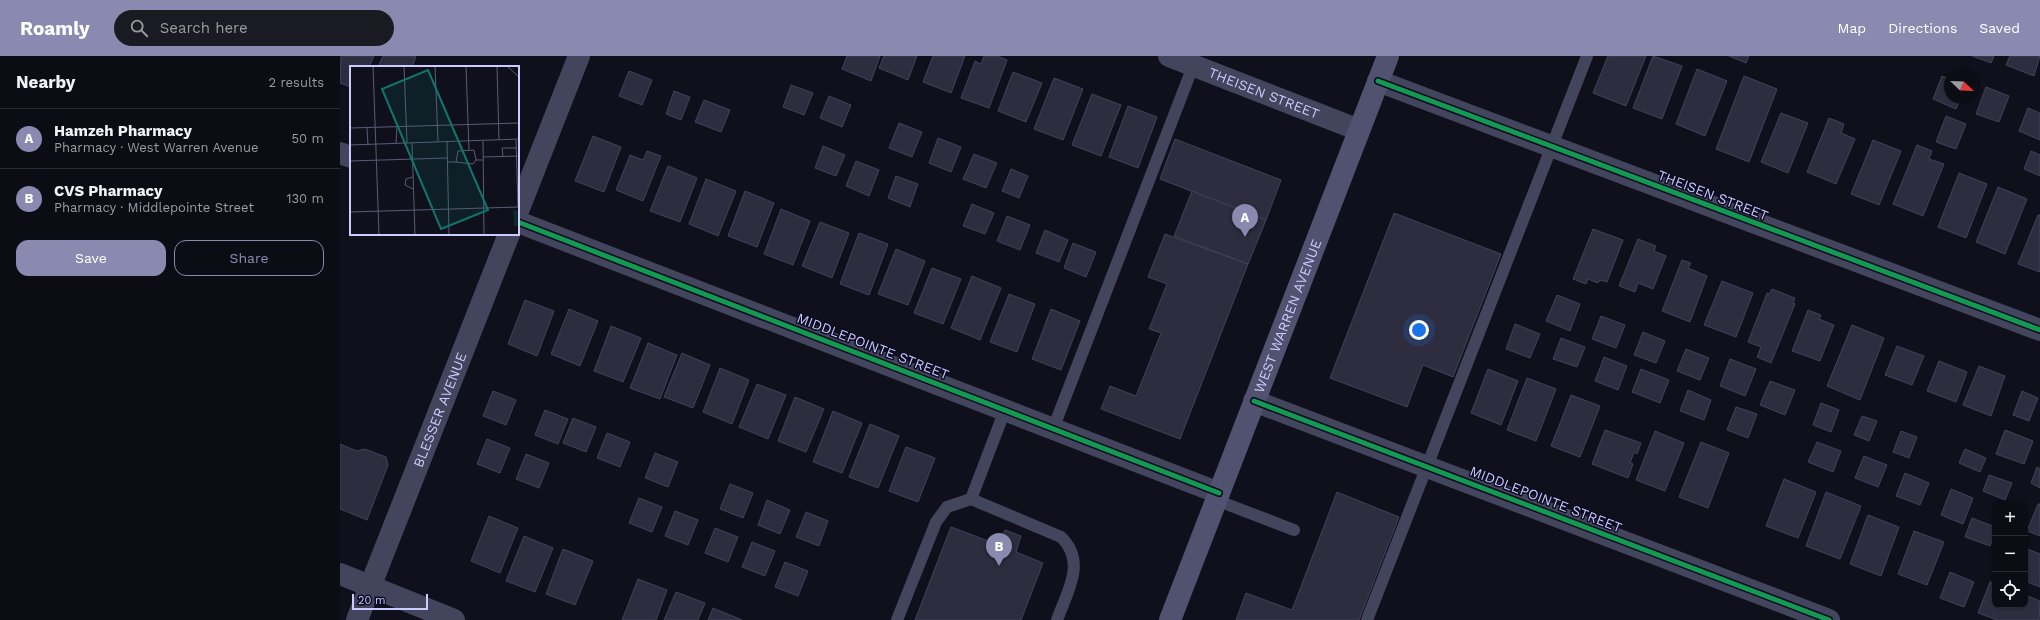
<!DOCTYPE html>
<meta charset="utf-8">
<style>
:root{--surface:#0c0c15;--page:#1a1a22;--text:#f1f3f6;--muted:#9a9ba0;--line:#2c2c34;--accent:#8a8ab0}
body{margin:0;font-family:"Work Sans",sans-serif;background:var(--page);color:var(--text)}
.controls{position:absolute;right:12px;bottom:12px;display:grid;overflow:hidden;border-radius:8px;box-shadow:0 1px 3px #0004}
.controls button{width:36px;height:36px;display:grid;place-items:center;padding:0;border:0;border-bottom:1px solid var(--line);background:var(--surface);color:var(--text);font:20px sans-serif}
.compass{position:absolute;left:1604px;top:12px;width:36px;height:36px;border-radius:50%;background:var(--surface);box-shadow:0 1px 3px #0004;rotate:113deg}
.scale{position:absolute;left:12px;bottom:10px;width:76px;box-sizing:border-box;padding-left:4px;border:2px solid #cbcbff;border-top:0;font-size:11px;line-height:14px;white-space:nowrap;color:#cbcbff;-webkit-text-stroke:3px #0c0b21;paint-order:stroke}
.you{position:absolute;left:1079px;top:274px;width:14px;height:14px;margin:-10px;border:3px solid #fff;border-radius:50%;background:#1a73e8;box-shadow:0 0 0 6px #1a73e833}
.badge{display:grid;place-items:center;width:26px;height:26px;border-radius:50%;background:var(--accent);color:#fff;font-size:13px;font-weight:700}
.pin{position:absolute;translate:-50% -33px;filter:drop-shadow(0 1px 2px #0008)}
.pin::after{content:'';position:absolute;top:21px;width:14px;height:12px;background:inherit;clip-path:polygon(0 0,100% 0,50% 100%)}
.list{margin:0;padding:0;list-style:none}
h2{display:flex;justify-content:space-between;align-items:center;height:52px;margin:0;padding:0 16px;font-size:17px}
h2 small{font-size:13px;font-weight:400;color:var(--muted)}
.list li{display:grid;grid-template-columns:26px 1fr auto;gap:12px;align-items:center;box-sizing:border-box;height:60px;padding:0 16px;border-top:1px solid var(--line)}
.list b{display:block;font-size:15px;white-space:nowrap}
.list p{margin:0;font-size:13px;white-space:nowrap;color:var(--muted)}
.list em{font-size:13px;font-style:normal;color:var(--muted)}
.actions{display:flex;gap:8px;padding:12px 16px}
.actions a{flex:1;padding:9px 0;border:1px solid var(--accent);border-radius:12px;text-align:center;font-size:14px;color:var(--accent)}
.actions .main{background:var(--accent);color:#fff}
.icon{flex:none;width:22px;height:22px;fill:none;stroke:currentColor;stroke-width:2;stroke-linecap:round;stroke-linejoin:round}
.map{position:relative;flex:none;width:1700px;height:564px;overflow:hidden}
header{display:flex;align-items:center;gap:24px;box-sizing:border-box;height:56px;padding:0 20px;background:var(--accent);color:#fff}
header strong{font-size:19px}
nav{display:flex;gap:22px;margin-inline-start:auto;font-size:14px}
.search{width:280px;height:36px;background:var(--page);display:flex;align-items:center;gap:10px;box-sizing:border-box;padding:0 14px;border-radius:22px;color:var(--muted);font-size:15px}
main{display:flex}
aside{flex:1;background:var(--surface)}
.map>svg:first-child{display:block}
.building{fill:#2e2d3f;stroke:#42415b}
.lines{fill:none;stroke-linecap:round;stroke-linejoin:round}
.lane{stroke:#43455d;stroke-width:12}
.street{stroke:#43455d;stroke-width:22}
.secondary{stroke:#515270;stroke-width:22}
.cycleway-casing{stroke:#0c0b21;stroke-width:8}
.cycleway{stroke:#139951;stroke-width:5}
.labels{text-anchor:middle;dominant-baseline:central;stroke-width:3;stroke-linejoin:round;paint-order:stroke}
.street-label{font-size:14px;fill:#cbcbff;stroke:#0c0b21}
.inset-road{fill:none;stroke:#5b5b77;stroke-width:1}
.view{fill:#0f766e;fill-opacity:0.15;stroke:#0f766e;stroke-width:2}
.inset-edge{fill:none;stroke:#cbcbff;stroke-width:2}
</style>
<header>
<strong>Roamly</strong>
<div class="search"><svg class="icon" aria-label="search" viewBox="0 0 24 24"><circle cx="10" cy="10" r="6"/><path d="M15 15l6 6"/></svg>Search here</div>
<nav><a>Map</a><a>Directions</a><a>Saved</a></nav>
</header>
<main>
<aside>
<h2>Nearby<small>2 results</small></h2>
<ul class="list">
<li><span class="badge">A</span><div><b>Hamzeh Pharmacy</b><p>Pharmacy · West Warren Avenue</p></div><em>50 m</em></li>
<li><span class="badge">B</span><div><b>CVS Pharmacy</b><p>Pharmacy · Middlepointe Street</p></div><em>130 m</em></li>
</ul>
<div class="actions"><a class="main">Save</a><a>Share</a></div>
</aside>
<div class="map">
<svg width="1700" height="564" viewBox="0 0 1700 564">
<rect width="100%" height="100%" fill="#10101c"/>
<g class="building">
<path d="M1 0H34L29 11H11V31L0 27Z"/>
<path d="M43 0H72L76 1 72 11H38Z"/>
<path d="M507 0H540L531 25 502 13Z"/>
<path d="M544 0H577L568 24 539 12Z"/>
<path d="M593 0H625L611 37 583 26Z"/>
<path d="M644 0H657L667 4 649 52 621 42 635 5 641 8Z"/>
<path d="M1268 0H1306L1286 50 1253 37Z"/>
<path d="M1313 0 1342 10 1322 63 1293 52Z"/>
<path d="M1389 0H1409L1406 7Z"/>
<path d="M1632 0H1654L1651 7Z"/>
<path d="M1670 0H1700L1694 20 1666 9Z"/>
<path d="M1357 13 1387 25 1365 80 1336 68Z"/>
<path d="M289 15 312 24 302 49 279 40Z"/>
<path d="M673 16 702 27 686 66 658 55Z"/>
<path d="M1404 20 1437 33 1409 106 1376 93Z"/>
<path d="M1602 20 1610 23V42H1621L1616 53 1593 43Z"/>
<path d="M714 22 743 33 723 84 694 73Z"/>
<path d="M451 29 473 37 464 59 443 51Z"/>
<path d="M1646 31 1669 40 1659 66 1636 58Z"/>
<path d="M334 35 350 41 341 64 326 58Z"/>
<path d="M752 38 781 49 761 100 732 89Z"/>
<path d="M489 40 511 49 502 71 480 62Z"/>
<path d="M364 44 390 54 381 76 355 66Z"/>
<path d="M788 50 817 61 798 112 769 101Z"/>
<path d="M1688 52 1700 57V84L1679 75Z"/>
<path d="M1441 57 1468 67 1448 117 1421 106Z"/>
<path d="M1606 60 1626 68 1616 93 1596 86Z"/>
<path d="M1489 62 1504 68 1501 77 1515 83 1496 128 1467 116Z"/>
<path d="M559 67 582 76 572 101 549 92Z"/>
<path d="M253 80 281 91 264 136 235 125Z"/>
<path d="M598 82 621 91 611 116 589 107Z"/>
<path d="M835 83 941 124 926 164 820 123Z"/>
<path d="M1533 84 1561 95 1539 149 1511 138Z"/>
<path d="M1577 89 1592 95 1589 103 1604 108 1583 160 1553 148Z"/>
<path d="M483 90 505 99 496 120 475 112Z"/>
<path d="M307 95 321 100 303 145 276 134 290 99 303 104Z"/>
<path d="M1691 95 1700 99V120L1684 113Z"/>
<path d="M634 98 657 107 646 132 623 123Z"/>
<path d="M516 105 539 114 529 140 506 130Z"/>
<path d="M328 110 357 122 340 166 310 155Z"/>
<path d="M671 113 688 120 679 142 662 135Z"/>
<path d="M1619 117 1647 128 1626 182 1598 171Z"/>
<path d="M556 120 578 128 570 151 548 142Z"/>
<path d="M366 123 396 135 378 180 349 168Z"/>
<path d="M1658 131 1687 143 1665 198 1636 186Z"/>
<path d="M405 135 434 147 417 191 388 180Z"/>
<path d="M852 135 926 164 908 208 834 180Z"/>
<path d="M632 148 654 157 645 178 623 170Z"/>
<path d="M441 153 470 165 453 209 424 198Z"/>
<path d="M1054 157 1161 198 1113 321 1083 309 1067 351 990 322Z"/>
<path d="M1698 159H1700V216L1678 208Z"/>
<path d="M667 160 690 169 680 194 657 185Z"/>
<path d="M480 166 509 177 492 222 462 210Z"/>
<path d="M1253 173 1283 184 1267 226 1260 224 1258 227 1248 223 1246 228 1233 223Z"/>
<path d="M705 174 728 184 719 206 696 197Z"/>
<path d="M519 177 548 188 529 239 500 228Z"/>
<path d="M825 178 908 208 840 383 761 353 770 330 796 340 821 277 809 273 827 228 808 221Z"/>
<path d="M1298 183 1316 190 1314 195 1326 200 1313 233 1298 227 1295 236 1279 230Z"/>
<path d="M733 187 756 196 746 221 724 212Z"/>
<path d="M556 193 585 205 568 249 538 238Z"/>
<path d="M1342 204 1351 207 1348 212 1367 220 1350 266 1322 255Z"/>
<path d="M592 212 621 223 603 268 574 257Z"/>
<path d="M632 220 661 232 640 284 611 272Z"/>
<path d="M1382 225 1413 237 1396 281 1364 269Z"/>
<path d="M1432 233 1455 242 1453 247 1455 248 1431 307 1417 301 1421 291 1408 286 1427 237 1429 238Z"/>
<path d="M669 238 695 248 677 296 650 286Z"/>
<path d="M1217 239 1240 248 1230 275 1206 265Z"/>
<path d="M185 244 214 255 197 300 168 288Z"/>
<path d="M229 253 258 265 240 310 211 298Z"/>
<path d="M711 253 740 265 721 314 692 303Z"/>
<path d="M1468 254 1481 259 1479 263 1494 269 1480 305 1452 295Z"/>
<path d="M1261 260 1285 269 1276 292 1252 283Z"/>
<path d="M1175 268 1200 278 1190 302 1166 293Z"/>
<path d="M1512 269 1544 282 1520 344 1487 330Z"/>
<path d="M271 270 301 282 283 326 254 315Z"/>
<path d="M1303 276 1325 285 1316 307 1294 299Z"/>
<path d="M1221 282 1245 291 1237 311 1213 303Z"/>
<path d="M308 287 337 299 320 343 290 332Z"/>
<path d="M1557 290 1584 300 1572 329 1545 319Z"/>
<path d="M1346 293 1369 302 1360 324 1337 315Z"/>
<path d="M342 297 370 309 353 352 324 341Z"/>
<path d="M1264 301 1287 310 1278 334 1255 325Z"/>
<path d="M1390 303 1416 313 1405 340 1380 330Z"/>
<path d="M1599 305 1627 316 1616 346 1587 335Z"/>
<path d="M1639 310 1665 320 1651 360 1623 349Z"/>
<path d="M380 312 409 324 392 368 363 356Z"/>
<path d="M1148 313 1178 325 1161 369 1131 357Z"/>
<path d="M1301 313 1329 324 1320 347 1292 336Z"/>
<path d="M1187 322 1216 333 1196 385 1167 374Z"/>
<path d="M1430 325 1455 334 1445 359 1420 349Z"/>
<path d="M417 328 446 339 428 383 399 371Z"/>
<path d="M1348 334 1371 344 1364 364 1340 355Z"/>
<path d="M153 335 176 344 166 369 143 360Z"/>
<path d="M1682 335 1698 342 1689 365 1673 359Z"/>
<path d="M1231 339 1260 350 1240 401 1211 390Z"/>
<path d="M455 341 484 353 466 396 438 385Z"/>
<path d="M1481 347 1499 354 1491 376 1473 369Z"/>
<path d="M1396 351 1417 358 1408 382 1387 374Z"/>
<path d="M205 354 228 363 218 388 195 379Z"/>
<path d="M493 355 522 367 502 417 473 406Z"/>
<path d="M1522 360 1537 365 1529 385 1514 379Z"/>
<path d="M233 362 256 371 246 396 223 387Z"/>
<path d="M530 368 559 380 538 432 509 421Z"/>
<path d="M1265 374 1301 387 1297 398 1294 396 1290 407 1293 408 1288 422 1252 408Z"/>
<path d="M1665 374 1693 385 1684 408 1656 398Z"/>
<path d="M1315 375 1344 387 1325 435 1296 424Z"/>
<path d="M1561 375 1577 381 1569 402 1553 396Z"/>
<path d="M267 377 290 386 280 411 257 402Z"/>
<path d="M147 383 170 392 160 417 137 408Z"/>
<path d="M1361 386 1389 397 1368 452 1339 441Z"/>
<path d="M1477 386 1501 395 1493 416 1468 406Z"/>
<path d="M0 388 17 395 25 393 46 401 48 409 27 464 0 453Z"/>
<path d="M566 391 595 402 578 446 549 435Z"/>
<path d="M1625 393 1646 402 1640 416 1619 407Z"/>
<path d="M315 397 338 406 328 431 305 422Z"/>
<path d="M186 398 209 407 199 432 176 423Z"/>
<path d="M1524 400 1547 409 1538 431 1515 422Z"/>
<path d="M1697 411 1700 413V432L1691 427Z"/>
<path d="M1565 417 1589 427 1580 449 1556 440Z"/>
<path d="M1649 419 1672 427 1665 444 1643 435Z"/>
<path d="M1444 423 1476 436 1458 482 1426 470Z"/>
<path d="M390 428 413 437 403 462 380 453Z"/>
<path d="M1611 433 1633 442 1623 468 1601 459Z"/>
<path d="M997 436 1059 461 1019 564H896L906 537 952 554Z"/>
<path d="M1486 436 1521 450 1500 503 1466 490Z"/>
<path d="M299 442 322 451 312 476 289 467Z"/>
<path d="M427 444 450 454 440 478 418 469Z"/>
<path d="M1698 448H1700V480L1687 475Z"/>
<path d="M335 455 358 464 348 489 325 480Z"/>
<path d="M466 456 488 465 479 490 456 481Z"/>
<path d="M1528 459 1559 471 1541 520 1510 508Z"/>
<path d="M149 460 178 472 160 517 131 505Z"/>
<path d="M1632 462 1655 471V477L1650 490 1625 481Z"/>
<path d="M611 471 659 489 665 474 681 480 676 496 703 507 681 564H575Z"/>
<path d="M375 472 398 481 388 506 365 497Z"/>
<path d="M1574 475 1604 486 1587 529 1558 518Z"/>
<path d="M184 480 213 492 195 536 166 525Z"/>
<path d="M412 486 435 495 425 520 402 511Z"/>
<path d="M1685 492 1700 498V531L1685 525Z"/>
<path d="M223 493 253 505 235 549 206 538Z"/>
<path d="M445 506 468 515 458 540 435 531Z"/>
<path d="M1610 516 1634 526 1624 551 1600 542Z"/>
<path d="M298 523 327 534 316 564H282Z"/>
<path d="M1650 526 1655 527V549H1685V539L1700 545 1699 564H1657L1638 557Z"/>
<path d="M336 536 365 547 358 564H324Z"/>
<path d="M373 552 402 564H368Z"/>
</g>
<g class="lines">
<g class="lane">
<path d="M665 354 631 443 721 481C747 506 727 536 717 564"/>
<path d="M713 373 855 5"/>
<path d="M876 444 954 474"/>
<path d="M557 564 596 466 607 451 631 443"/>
<path d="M1027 564 1247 0"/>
</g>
<g class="street">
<path id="s1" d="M829 0 1019 74"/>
<path d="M1038 25 1700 274"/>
<path d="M0 97 11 101"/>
<path d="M178 155 239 0"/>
<path d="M178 166 879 437"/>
<path d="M914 345 1489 564"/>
<path d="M0 518 114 564"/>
<path id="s2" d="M17 564 169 178"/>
</g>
<path class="secondary" id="s3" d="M830 564 1048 0"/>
<defs>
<g id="cycleway">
<path d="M1038 25 1700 274"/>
<path d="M178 166 879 437"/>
<path d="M914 345 1489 564"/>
</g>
</defs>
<use href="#cycleway" class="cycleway-casing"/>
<use href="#cycleway" class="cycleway"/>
</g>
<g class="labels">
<g class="street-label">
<text stroke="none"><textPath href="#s1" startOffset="102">THEISEN STREET</textPath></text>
<text transform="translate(1373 139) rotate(21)">THEISEN STREET</text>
<text stroke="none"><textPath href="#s3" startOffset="326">WEST WARREN AVENUE</textPath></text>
<text transform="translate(533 290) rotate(21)">MIDDLEPOINTE STREET</text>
<text stroke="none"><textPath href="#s2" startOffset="226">BLESSER AVENUE</textPath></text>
<text transform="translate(1206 443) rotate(21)">MIDDLEPOINTE STREET</text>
</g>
</g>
<g transform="translate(10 10)">
<rect width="169" height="169" fill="#10101c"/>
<path d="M169 144V160H164L163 145Z" fill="#0d2826"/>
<path class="inset-road" d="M23 0 29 169M54 0 57 77M85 0 88 76M116 0 119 84M147 0 149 74M157 0 169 11M0 62 169 57M17 62 18 79M166 74 168 141M133 75 134 169M97 76 99 169M46 77 47 61M62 77 65 169M0 79 169 73M153 90 152 82H166M133 91 169 90M0 95 97 92M97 96H106L108 85 124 84 126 94H133M106 96 123 98 126 94M63 111 56 113 55 119 63 123M0 146 169 141"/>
<path class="view" d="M78 4 138 144 91 163 32 23Z"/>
<rect width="169" height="169" class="inset-edge"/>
</g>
</svg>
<div class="controls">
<button>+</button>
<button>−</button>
<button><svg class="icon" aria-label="locate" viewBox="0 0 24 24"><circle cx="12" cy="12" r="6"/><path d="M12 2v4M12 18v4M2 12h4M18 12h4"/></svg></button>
</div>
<svg class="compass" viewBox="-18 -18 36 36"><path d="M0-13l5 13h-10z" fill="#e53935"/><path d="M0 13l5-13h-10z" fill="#9a9ba0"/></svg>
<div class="scale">20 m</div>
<div class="you"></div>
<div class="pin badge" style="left:905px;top:181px">A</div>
<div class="pin badge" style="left:659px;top:510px">B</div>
</div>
</main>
